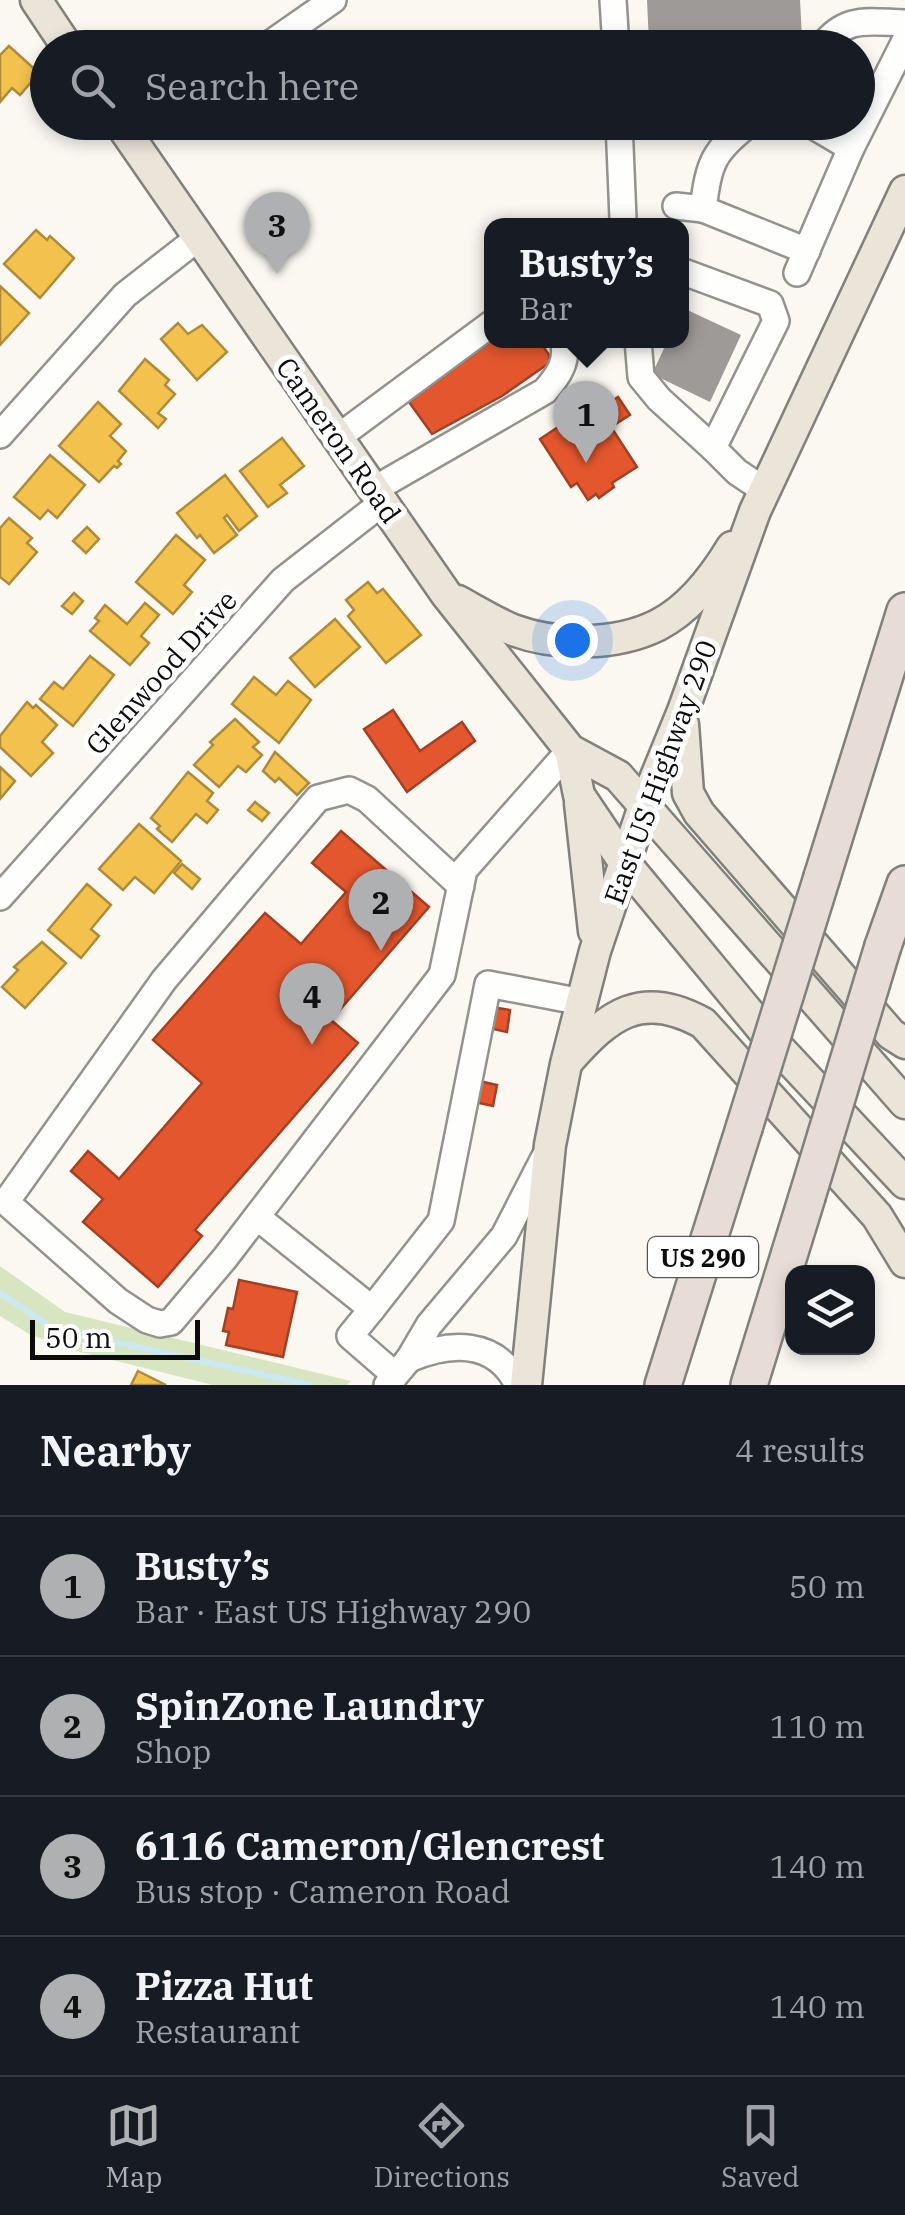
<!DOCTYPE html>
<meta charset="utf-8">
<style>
:root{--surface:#171b24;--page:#20242c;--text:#f1f3f6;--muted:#9ea1a6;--line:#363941;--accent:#afb0b1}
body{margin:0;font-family:"IBM Plex Serif",serif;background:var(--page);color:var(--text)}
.controls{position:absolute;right:30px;bottom:30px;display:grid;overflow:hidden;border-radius:20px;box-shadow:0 5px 15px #0003}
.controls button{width:90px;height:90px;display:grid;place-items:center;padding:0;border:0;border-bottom:2px solid var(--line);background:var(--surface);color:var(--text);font:50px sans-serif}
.scale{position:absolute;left:30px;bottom:25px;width:170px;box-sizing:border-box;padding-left:10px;border:5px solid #0c0c0c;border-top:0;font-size:28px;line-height:35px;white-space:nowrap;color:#0c0c0c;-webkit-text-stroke:8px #fff;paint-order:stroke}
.you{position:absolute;left:572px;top:640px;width:35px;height:35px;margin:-25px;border:8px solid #fff;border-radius:50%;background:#1a73e8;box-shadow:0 0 0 15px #1a73e833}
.badge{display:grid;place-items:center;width:65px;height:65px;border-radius:50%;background:var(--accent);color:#111;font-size:32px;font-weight:700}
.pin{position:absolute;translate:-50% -82px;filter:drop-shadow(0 2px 5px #0008)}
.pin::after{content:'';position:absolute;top:52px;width:35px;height:30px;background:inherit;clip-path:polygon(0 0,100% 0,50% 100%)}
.popup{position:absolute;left:484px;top:218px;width:205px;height:130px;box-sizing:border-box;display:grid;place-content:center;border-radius:20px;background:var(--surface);filter:drop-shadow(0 2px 8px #0005);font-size:32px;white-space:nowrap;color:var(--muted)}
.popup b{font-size:38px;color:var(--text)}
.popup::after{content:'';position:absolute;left:50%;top:100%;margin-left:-20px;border:20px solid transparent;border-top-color:var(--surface)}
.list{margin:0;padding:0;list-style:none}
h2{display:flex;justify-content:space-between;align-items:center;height:130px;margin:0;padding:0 40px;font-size:42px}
h2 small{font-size:32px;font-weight:400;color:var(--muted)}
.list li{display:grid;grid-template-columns:65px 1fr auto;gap:30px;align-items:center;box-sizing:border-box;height:140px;padding:0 40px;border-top:2px solid var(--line)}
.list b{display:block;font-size:38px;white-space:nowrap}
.list p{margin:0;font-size:32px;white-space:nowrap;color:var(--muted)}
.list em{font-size:32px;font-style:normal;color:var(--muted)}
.icon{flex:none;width:55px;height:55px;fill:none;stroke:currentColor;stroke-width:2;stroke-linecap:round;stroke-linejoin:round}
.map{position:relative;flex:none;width:905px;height:1385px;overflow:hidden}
.search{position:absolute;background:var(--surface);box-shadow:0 5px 15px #0003;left:30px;right:30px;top:30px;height:110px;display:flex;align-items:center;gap:25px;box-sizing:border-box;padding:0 35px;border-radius:55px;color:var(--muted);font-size:38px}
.sheet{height:690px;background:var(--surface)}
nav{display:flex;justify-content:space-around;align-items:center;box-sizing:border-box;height:140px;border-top:2px solid var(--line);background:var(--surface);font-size:28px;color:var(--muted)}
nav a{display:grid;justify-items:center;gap:5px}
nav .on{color:var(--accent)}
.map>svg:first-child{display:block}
.forest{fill:#d8e5c1}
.homes{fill:#f2c14e;stroke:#ad8b3a;stroke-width:2.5}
.shops{fill:#e4572e;stroke:#a34024;stroke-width:2.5}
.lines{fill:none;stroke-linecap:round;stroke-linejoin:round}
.stream{stroke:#cae9f2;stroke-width:6}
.building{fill:#9d9a97}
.minor-casing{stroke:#93928f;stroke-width:30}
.major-casing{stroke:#80807c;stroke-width:35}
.highway-casing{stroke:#80807c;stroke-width:40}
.minor{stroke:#fefefd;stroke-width:25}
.major{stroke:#ebe4d9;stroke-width:30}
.highway{stroke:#e8ddd6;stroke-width:35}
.highway-bridge-casing{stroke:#80807c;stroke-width:40;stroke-linecap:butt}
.highway-bridge{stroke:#e8ddd6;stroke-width:35}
.labels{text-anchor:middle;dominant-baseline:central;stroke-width:10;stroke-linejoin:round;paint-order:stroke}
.shield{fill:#fff;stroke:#555;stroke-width:2.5}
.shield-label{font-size:25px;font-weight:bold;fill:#0c0c0c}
.street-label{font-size:28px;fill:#0c0c0c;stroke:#fff}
</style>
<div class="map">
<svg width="905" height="1385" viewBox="0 0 905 1385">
<rect width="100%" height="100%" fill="#faf8f1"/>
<path class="forest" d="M0 1266 65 1312 351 1381 347 1385H213L72 1350 29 1334 0 1316Z"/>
<g class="homes">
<path d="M9 46 39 73 20 95 12 88 0 102V55Z"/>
<path d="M36 230 47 240 50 236 74 258 40 298 4 264Z"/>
<path d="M0 286 29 313 0 345Z"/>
<path d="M178 323 188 334 202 325 227 352 197 380 161 339Z"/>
<path d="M145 359 169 380 165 385 175 394 158 413 166 419 158 428 119 391Z"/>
<path d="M98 402 121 424 110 436 126 451 118 461 121 464 117 468 114 466 99 482 59 446Z"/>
<path d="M282 438 304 466 280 485 287 493 268 507 240 471Z"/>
<path d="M50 455 85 485 57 518 48 510 40 519 14 497Z"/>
<path d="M225 475 257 516 239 531 227 515 224 518 237 535 214 553 200 535 197 538 177 513Z"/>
<path d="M9 518 32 538 27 543 37 552 9 584 0 577V528Z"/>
<path d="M87 527 99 539 86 553 73 541Z"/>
<path d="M176 535 205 560 184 585 192 592 173 614 136 582Z"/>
<path d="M368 582 377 593 383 589 421 635 386 663 348 616 354 610 346 600Z"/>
<path d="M74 593 83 601 72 614 62 606Z"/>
<path d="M145 603 159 615 141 636 149 643 130 665 90 631 99 621 95 618 105 605 127 624Z"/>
<path d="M335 619 360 647 315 687 290 658Z"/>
<path d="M90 656 114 675 73 726 40 699 54 682 63 689Z"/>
<path d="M254 677 276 695 288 681 311 700 279 743 232 704Z"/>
<path d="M27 702 33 708 36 705 57 725 42 742 53 753 31 776 0 747V736Z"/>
<path d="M235 719 259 742 253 747 262 755 246 772 238 766 219 787 194 765 213 745 210 742Z"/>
<path d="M275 752 309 783 297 795 279 778 275 782 263 771Z"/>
<path d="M0 767 15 781 0 799Z"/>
<path d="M188 772 213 793 207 801 218 810 207 823 196 814 172 842 157 829 160 826 151 818Z"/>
<path d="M255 802 269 813 262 821 248 810Z"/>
<path d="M139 824 181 861 154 893 135 877 123 890 99 869Z"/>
<path d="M182 864 200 879 192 889 174 873Z"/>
<path d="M87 884 111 905 91 929 99 936 81 958 48 930Z"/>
<path d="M42 942 66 963 25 1008 2 987 18 970 14 967Z"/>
<path d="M138 1371 166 1385H131Z"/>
</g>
<g class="shops">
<path d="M493 340H539L549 355V363L502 396 432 434 409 402Z"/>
<path d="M618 397 630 415 611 427 637 467 612 483 614 487 599 498 596 494 588 500 577 483 571 487 540 439 594 403 599 410Z"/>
<path d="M393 710 420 751 462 722 475 741 407 792 364 729Z"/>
<path d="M341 831 429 907 331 1020 358 1043 195 1230 202 1236 158 1287 83 1222 103 1199 71 1171 88 1151 119 1179 202 1083 153 1040 265 913 301 944 346 892 312 863Z"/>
<path d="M492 1007 510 1010 507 1032 489 1028Z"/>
<path d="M479 1081 497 1085 493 1106 475 1102Z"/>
<path d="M239 1280 297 1292 283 1357 226 1345 229 1332 223 1331 228 1308 233 1309Z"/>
</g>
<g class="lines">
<path class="stream" d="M0 1293 54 1329 311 1385"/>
</g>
<g class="building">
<path d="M647 0H800L802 37 649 43Z"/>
<path d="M683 308 741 335 710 402 652 374 668 340H681Z"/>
</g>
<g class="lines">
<defs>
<g id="minor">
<path d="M613 0 616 48"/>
<path d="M264 48 333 0"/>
<path d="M821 48C845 15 868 22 905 23"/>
<path d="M619 122 623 219"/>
<path d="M751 122C713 151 709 162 703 209L807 251"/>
<path d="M807 122 851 148"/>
<path d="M128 137 150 122"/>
<path d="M676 206 703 209"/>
<path d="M681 271 770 304 776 321 713 448 737 472 764 490"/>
<path d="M797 273 851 148 905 41"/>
<path d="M638 340 641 377 659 399 713 448"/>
<path d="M0 435 125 295 198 238"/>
<path d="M337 438 491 324"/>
<path d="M373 490 545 391C558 376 569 361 563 340"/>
<path d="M461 886 367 799 349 790 318 798 164 980 6 1202 118 1301 147 1320 160 1324 171 1322 225 1258 442 975 464 870 570 750"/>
<path d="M0 897 283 580 382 503"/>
<path d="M257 1217 372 1309 350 1336 395 1375"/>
<path d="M372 1309 441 1221 488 984 582 1002"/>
<path d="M409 1359C450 1342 496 1339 518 1385"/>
<path d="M387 1385 409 1359 429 1325 504 1236 544 1158"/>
</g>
<g id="major">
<path d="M36 0 68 48"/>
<path d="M119 122 446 594 570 750 618 776 905 1103"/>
<path d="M458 601C476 611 494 622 513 630 556 646 616 646 658 625 689 609 714 577 732 547"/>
<path d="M683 724 688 793 699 813 891 1034 905 1043"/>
<path d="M570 750 579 795 624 862 773 1042 905 1183"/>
<path d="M580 803 594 931"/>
<path d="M568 1061C609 1014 642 989 703 1023L877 1216 905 1262"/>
<path d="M526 1385 550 1145 566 1064 595 951 644 806 683 711 755 511 905 191"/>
</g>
<g id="highway">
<path d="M822 877 905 611"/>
<path d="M883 946 905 884"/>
<path d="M663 1385 744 1128"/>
<path d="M749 1385 807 1197"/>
</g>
</defs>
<use href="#minor" class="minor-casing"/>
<use href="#major" class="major-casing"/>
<use href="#highway" class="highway-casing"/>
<use href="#minor" class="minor"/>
<use href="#major" class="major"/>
<use href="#highway" class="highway"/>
<defs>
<g id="highway-bridge">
<path d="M744 1128 822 877"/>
<path d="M807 1197 883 946"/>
</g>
</defs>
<use href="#highway-bridge" class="highway-bridge-casing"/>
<use href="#highway-bridge" class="highway-bridge"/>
</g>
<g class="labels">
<rect class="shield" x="648" y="1237" width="110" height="40" rx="8"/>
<g class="shield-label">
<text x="703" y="1257">US 290</text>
</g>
<g class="street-label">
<text transform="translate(339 440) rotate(55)">Cameron Road</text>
<text transform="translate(161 672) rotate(-48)">Glenwood Drive</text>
<text transform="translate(660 772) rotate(-70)">East US Highway 290</text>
</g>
</g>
</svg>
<div class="controls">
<button><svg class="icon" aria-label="layers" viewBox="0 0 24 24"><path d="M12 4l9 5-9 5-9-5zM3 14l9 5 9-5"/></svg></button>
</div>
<div class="scale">50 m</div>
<div class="you"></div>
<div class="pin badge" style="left:586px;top:463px">1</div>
<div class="popup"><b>Busty’s</b>Bar</div>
<div class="pin badge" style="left:381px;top:951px">2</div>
<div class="pin badge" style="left:277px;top:274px">3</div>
<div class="pin badge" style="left:312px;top:1045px">4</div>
<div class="search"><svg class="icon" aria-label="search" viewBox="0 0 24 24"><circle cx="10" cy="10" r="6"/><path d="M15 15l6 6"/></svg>Search here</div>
</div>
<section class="sheet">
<h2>Nearby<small>4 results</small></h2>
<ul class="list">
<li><span class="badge">1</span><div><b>Busty’s</b><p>Bar · East US Highway 290</p></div><em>50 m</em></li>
<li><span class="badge">2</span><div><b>SpinZone Laundry</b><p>Shop</p></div><em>110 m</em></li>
<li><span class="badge">3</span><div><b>6116 Cameron/Glencrest</b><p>Bus stop · Cameron Road</p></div><em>140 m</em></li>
<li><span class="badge">4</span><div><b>Pizza Hut</b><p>Restaurant</p></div><em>140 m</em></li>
</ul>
</section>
<nav>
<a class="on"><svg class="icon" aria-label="map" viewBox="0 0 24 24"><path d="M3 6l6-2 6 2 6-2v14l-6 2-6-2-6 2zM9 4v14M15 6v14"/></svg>Map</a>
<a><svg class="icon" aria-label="directions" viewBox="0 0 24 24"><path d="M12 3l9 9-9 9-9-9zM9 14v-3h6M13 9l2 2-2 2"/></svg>Directions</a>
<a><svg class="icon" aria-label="saved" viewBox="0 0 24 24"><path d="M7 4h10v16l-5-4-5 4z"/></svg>Saved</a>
</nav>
